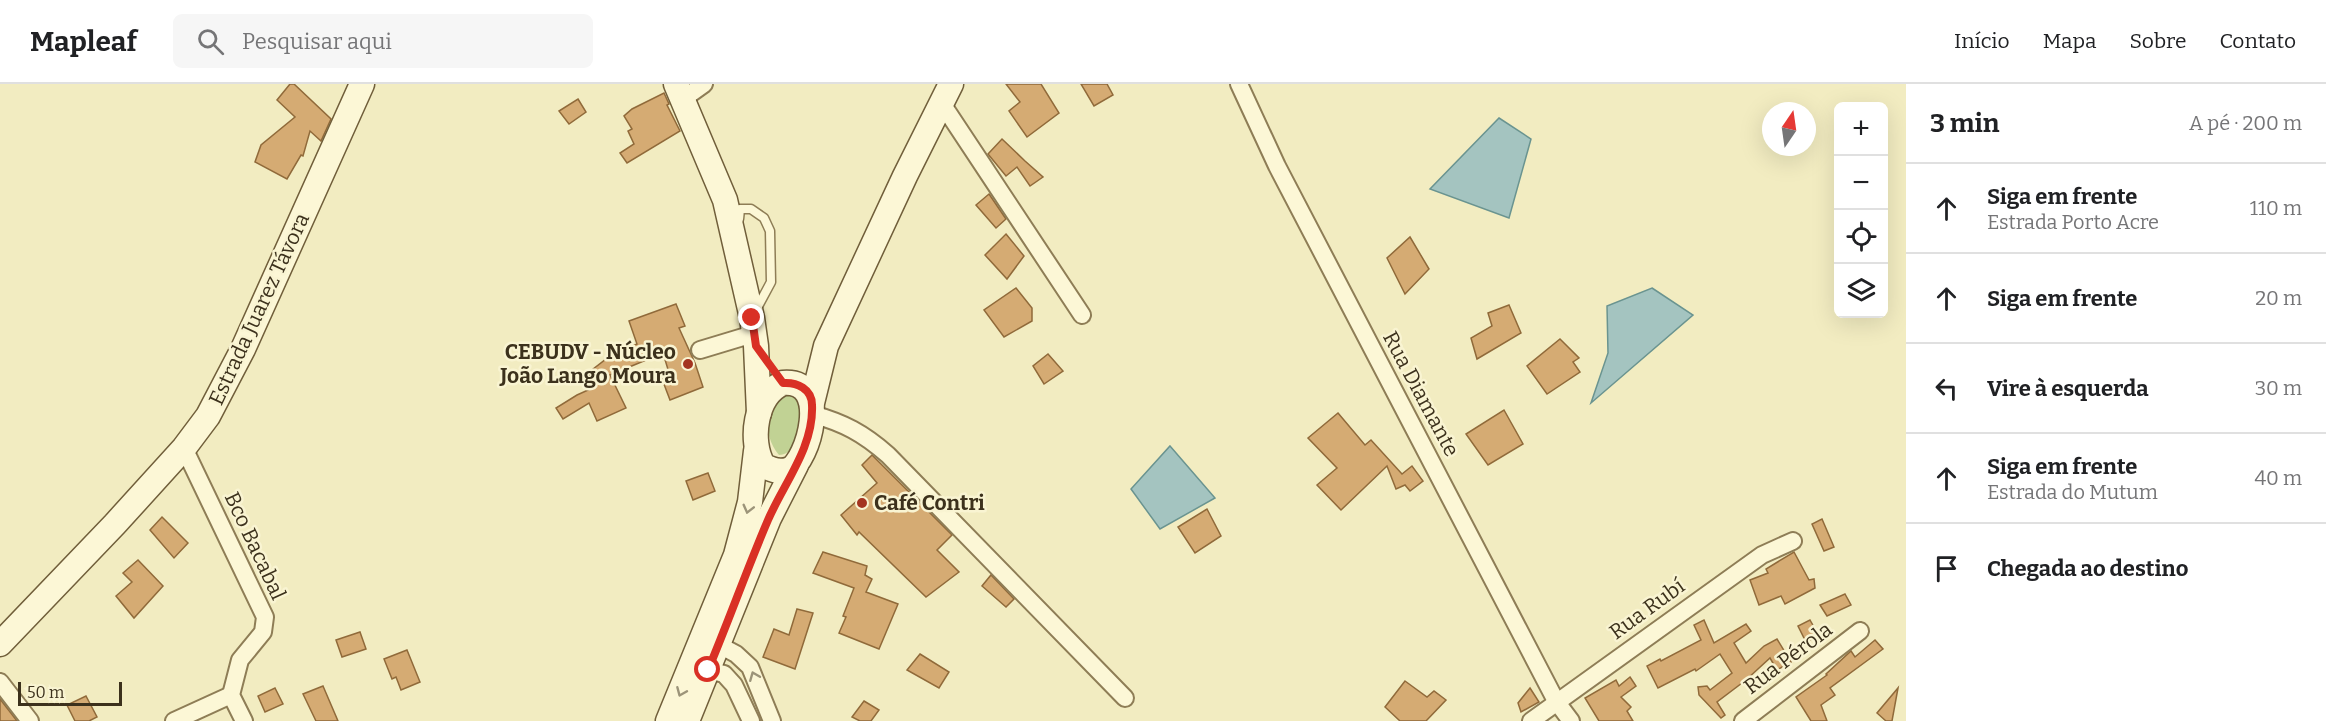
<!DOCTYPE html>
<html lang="pt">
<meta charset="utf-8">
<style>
:root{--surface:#fff;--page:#f6f6f6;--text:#202124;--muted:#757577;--line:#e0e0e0}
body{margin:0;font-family:Bitter,serif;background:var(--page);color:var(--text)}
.controls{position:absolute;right:18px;top:18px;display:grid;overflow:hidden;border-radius:9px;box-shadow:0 6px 24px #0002}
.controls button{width:54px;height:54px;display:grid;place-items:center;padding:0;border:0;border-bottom:2px solid var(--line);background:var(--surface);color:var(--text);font:30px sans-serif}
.compass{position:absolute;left:1762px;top:18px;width:54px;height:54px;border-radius:50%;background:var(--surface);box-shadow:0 6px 24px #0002;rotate:13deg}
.scale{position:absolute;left:18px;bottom:15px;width:104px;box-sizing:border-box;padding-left:6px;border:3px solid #3c311c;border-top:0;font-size:16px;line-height:21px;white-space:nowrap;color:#3c311c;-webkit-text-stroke:4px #f9f4d2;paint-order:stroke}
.stop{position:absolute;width:18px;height:18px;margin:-14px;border:4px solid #d93025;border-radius:50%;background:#fff}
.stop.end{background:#d93025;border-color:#fff;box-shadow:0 2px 6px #0008}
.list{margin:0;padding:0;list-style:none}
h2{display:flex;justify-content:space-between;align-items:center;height:78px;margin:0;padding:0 24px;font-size:26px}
h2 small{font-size:20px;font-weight:400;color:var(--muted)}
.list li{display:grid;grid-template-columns:39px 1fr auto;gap:18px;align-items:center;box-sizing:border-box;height:90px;padding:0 24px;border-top:2px solid var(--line)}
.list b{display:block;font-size:22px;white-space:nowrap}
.list p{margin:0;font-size:20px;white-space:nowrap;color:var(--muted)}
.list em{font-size:20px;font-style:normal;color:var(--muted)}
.icon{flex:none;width:33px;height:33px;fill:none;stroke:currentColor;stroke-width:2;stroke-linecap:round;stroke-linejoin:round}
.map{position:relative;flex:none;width:1906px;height:637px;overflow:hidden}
header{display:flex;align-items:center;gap:36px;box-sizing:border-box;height:84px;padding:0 30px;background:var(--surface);border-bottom:2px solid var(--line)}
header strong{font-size:28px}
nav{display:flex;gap:33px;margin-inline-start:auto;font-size:21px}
.search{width:420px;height:54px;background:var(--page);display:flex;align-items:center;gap:15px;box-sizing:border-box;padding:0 21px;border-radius:9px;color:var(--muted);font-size:22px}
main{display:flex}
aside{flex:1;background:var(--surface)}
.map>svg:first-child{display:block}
.green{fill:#c1d294}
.water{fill:#a4c4c0;stroke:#6a9490;stroke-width:1.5}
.building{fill:#d5ab73;stroke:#906a3a;stroke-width:1.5}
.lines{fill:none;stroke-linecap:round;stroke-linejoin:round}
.lane-casing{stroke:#8e7d56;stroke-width:11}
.street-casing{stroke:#8e7d56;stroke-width:20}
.secondary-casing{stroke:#705e3a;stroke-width:27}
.lane{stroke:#fcf7d6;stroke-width:8}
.street{stroke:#fcf7d6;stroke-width:16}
.secondary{stroke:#fcf7d6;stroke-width:24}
.oneway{stroke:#9c9479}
.route{stroke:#d93025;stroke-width:8}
.poi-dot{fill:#a43420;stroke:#f9f4d2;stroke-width:2}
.labels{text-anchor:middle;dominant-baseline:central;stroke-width:5;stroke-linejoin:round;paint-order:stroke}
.street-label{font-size:21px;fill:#3c311c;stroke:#f9f4d2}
.poi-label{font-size:21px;font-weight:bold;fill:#3c311c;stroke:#f9f4d2;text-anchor:end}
</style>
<header>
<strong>Mapleaf</strong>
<div class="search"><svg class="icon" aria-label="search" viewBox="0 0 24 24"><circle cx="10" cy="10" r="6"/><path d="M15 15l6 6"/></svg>Pesquisar aqui</div>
<nav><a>Início</a><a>Mapa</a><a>Sobre</a><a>Contato</a></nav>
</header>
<main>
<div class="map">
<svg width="1906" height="637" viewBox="0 0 1906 637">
<rect width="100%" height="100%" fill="#f2ecc1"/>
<path class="green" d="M793 309 803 326C799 342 799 370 779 371 762 351 762 313 793 309Z"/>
<g class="water">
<path d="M1499 34 1531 55 1509 134 1430 105Z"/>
<path d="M1652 204 1693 231 1591 319 1608 269 1607 222Z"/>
<path d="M1170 362 1215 414 1160 445 1131 405Z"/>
</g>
<g class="building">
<path d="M290 0H294L331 35 321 57 310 47 303 72 301 71 287 95 255 78 261 61 295 33 277 16Z"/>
<path d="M1006 0H1041L1059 29 1027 53 1009 27 1020 18Z"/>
<path d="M1081 0H1107L1113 11 1094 22Z"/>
<path d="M664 9 669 20 667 21 680 47 627 79 620 69 634 60 628 47 632 45 624 32 632 25Z"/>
<path d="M578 15 586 28 569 40 559 27Z"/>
<path d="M1002 55 1025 77 1043 93 1030 102 1017 83 1006 92 988 70Z"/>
<path d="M989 110 1006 135 996 144 976 121Z"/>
<path d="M1006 150 1024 172 1007 195 985 171Z"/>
<path d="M1410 153 1429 185 1405 210 1387 174Z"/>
<path d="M1016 204 1032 224V237L1004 253 984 226Z"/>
<path d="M676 220 685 242 679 244 695 279 703 303 670 316 662 295 670 292 663 269 610 291 626 324 597 337 589 319 563 335 556 324 577 311 595 303 588 289 610 272 637 260 629 237Z"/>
<path d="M1509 221 1521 249 1477 275 1471 254 1492 242 1488 229Z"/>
<path d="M1560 255 1579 274 1573 278 1580 288 1547 310 1527 282Z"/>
<path d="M1048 270 1063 287 1044 300 1033 282Z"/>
<path d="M1504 326 1523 360 1488 381 1466 350Z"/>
<path d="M1338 329 1365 361 1371 356 1402 390 1412 382 1423 397 1410 407 1405 401 1396 405 1387 382 1341 426 1317 401 1337 384 1308 354Z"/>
<path d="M872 371 952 451 937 466 959 488 926 513 859 448 857 451 841 431 877 399 862 381Z"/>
<path d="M708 389 715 407 693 416 686 397Z"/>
<path d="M1207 425 1221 452 1195 469 1178 443Z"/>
<path d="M162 433 188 459 174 474 150 446Z"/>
<path d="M1822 435 1834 463 1824 467 1812 440Z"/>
<path d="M823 468 867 482 865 491 872 495 866 508 898 520 879 565 839 549 846 533 843 532 854 504 813 489Z"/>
<path d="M1794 468 1809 496 1814 495 1815 504 1785 520 1781 512 1759 521 1750 496 1768 489 1766 485Z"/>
<path d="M138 476 163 502 134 534 116 512 132 498 123 489Z"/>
<path d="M991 491 1014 515 1006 523 982 502Z"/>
<path d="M1845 510 1851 521 1827 532 1820 521Z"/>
<path d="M797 525 813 529 795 585 763 573 774 545 789 551Z"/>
<path d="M1704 536 1714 559 1746 540 1751 547 1734 559 1746 579 1764 562 1777 555 1791 578 1777 586 1770 574 1746 596 1717 618 1725 631 1721 634 1699 611 1698 603 1707 602 1710 606 1732 589 1720 570 1696 587 1695 585 1658 604 1647 582 1660 575 1661 577 1701 556 1694 541Z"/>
<path d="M1810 536 1819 552 1806 558 1798 542Z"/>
<path d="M360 548 366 565 342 573 336 556Z"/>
<path d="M1875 556 1883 565 1830 604 1835 611 1821 621 1827 637H1811L1796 613 1827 591 1826 590 1851 567 1855 573Z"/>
<path d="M407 566 420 598 401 606 396 593 392 595 384 575Z"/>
<path d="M920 570 949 588 939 604 907 586Z"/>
<path d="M1630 593 1636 602 1621 613 1631 623 1627 627 1633 637H1599L1585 614 1616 596 1619 602Z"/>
<path d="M1405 597 1427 613 1434 607 1446 616 1426 637H1400L1385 623Z"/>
<path d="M323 602 338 637H316L303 610Z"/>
<path d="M275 604 283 620 265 628 258 612Z"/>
<path d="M1530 604 1539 618 1521 628 1518 619Z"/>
<path d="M1898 604 1892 637H1886L1877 629Z"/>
<path d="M86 612 97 633 89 637H75L67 621Z"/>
<path d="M0 615 17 637H0Z"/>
<path d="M864 617 879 626 871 637H860L852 633Z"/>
</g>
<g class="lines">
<defs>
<path id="lane" d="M739 135 740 125H751L764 134 770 147 771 198 756 226"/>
<g id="street">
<path d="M1239 0 1277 82 1556 617 1571 637"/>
<path d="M683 15 704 0"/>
<path d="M941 18 1082 231"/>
<path d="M700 266 753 250"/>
<path d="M812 330C844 339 863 349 888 371L1125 614"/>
<path d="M184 364 265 533 263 548 240 576 231 611 244 637"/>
<path d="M719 561 736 570 750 583 772 637"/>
<path d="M708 586 724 590 734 601 751 637"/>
<path d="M0 598 30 637"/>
<path d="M174 637 231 611"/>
<path d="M1531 637 1762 471 1793 457"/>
<path d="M1743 637 1860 547"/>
</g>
<g id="secondary">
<path d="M676 0 725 116 752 234 756 262 759 329"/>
<path d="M783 299C833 295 807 378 790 385 780 389 771 386 763 381 749 357 755 311 783 299Z"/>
<path d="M812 319 826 262 905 92 951 0"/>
<path d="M0 560 115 440 184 364 208 332 243 265 362 0"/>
<path d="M668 637 736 471 750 418 756 367"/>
<path d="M687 637 769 434 796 381"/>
</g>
</defs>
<use href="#lane" class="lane-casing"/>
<use href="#street" class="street-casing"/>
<use href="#secondary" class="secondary-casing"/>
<use href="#lane" class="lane"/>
<use href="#street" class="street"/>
<use href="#secondary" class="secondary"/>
</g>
<defs><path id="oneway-chevron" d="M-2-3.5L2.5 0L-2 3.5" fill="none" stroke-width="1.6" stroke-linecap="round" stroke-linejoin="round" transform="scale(1.5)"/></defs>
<g class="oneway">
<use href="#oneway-chevron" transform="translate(748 425) rotate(104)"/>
<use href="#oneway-chevron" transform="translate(754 592) rotate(-112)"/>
<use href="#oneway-chevron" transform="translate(681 608) rotate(113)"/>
</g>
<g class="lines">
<path class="route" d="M708 586C729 536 747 485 768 436 784 399 814 363 812 321 812 305 797 298 783 299L756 262 752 234"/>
</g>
<g class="poi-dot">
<circle cx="688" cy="280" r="6"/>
<circle cx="862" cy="419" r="6"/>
</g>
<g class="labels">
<g class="street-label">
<text transform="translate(259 225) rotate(-65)">Estrada Juarez Távora</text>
<text transform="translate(1421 310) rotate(62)">Rua Diamante</text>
<text transform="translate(255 462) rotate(65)">Bco Bacabal</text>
<text transform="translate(1647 525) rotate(-36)">Rua Rubí</text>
<text transform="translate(1788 574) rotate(-37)">Rua Pérola</text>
</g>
<g class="poi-label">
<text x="676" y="268">CEBUDV - Núcleo<tspan x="676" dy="24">João Lango Moura</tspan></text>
<text x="874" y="419" text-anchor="start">Café Contri</text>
</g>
</g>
</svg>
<div class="controls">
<button>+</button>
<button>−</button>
<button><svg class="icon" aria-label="locate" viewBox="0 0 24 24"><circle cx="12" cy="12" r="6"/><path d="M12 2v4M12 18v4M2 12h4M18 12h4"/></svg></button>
<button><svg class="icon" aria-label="layers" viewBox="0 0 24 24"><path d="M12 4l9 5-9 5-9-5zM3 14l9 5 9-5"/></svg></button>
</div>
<svg class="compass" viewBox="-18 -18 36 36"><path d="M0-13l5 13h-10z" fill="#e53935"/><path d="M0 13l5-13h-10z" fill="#757577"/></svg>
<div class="scale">50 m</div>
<div class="stop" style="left:708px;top:586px"></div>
<div class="stop end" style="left:752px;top:234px"></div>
</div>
<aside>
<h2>3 min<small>A pé · 200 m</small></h2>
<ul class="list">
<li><svg class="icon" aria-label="ahead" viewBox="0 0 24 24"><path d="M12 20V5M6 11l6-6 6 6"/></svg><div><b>Siga em frente</b><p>Estrada Porto Acre</p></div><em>110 m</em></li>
<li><svg class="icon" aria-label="ahead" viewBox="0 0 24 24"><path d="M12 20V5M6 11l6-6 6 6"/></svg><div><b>Siga em frente</b></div><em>20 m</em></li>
<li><svg class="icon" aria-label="left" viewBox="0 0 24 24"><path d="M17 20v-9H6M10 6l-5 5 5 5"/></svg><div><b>Vire à esquerda</b></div><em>30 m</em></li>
<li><svg class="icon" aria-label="ahead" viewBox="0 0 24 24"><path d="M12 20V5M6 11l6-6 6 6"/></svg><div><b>Siga em frente</b><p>Estrada do Mutum</p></div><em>40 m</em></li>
<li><svg class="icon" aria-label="arrive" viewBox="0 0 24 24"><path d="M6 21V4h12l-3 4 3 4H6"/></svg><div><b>Chegada ao destino</b></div></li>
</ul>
</aside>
</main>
